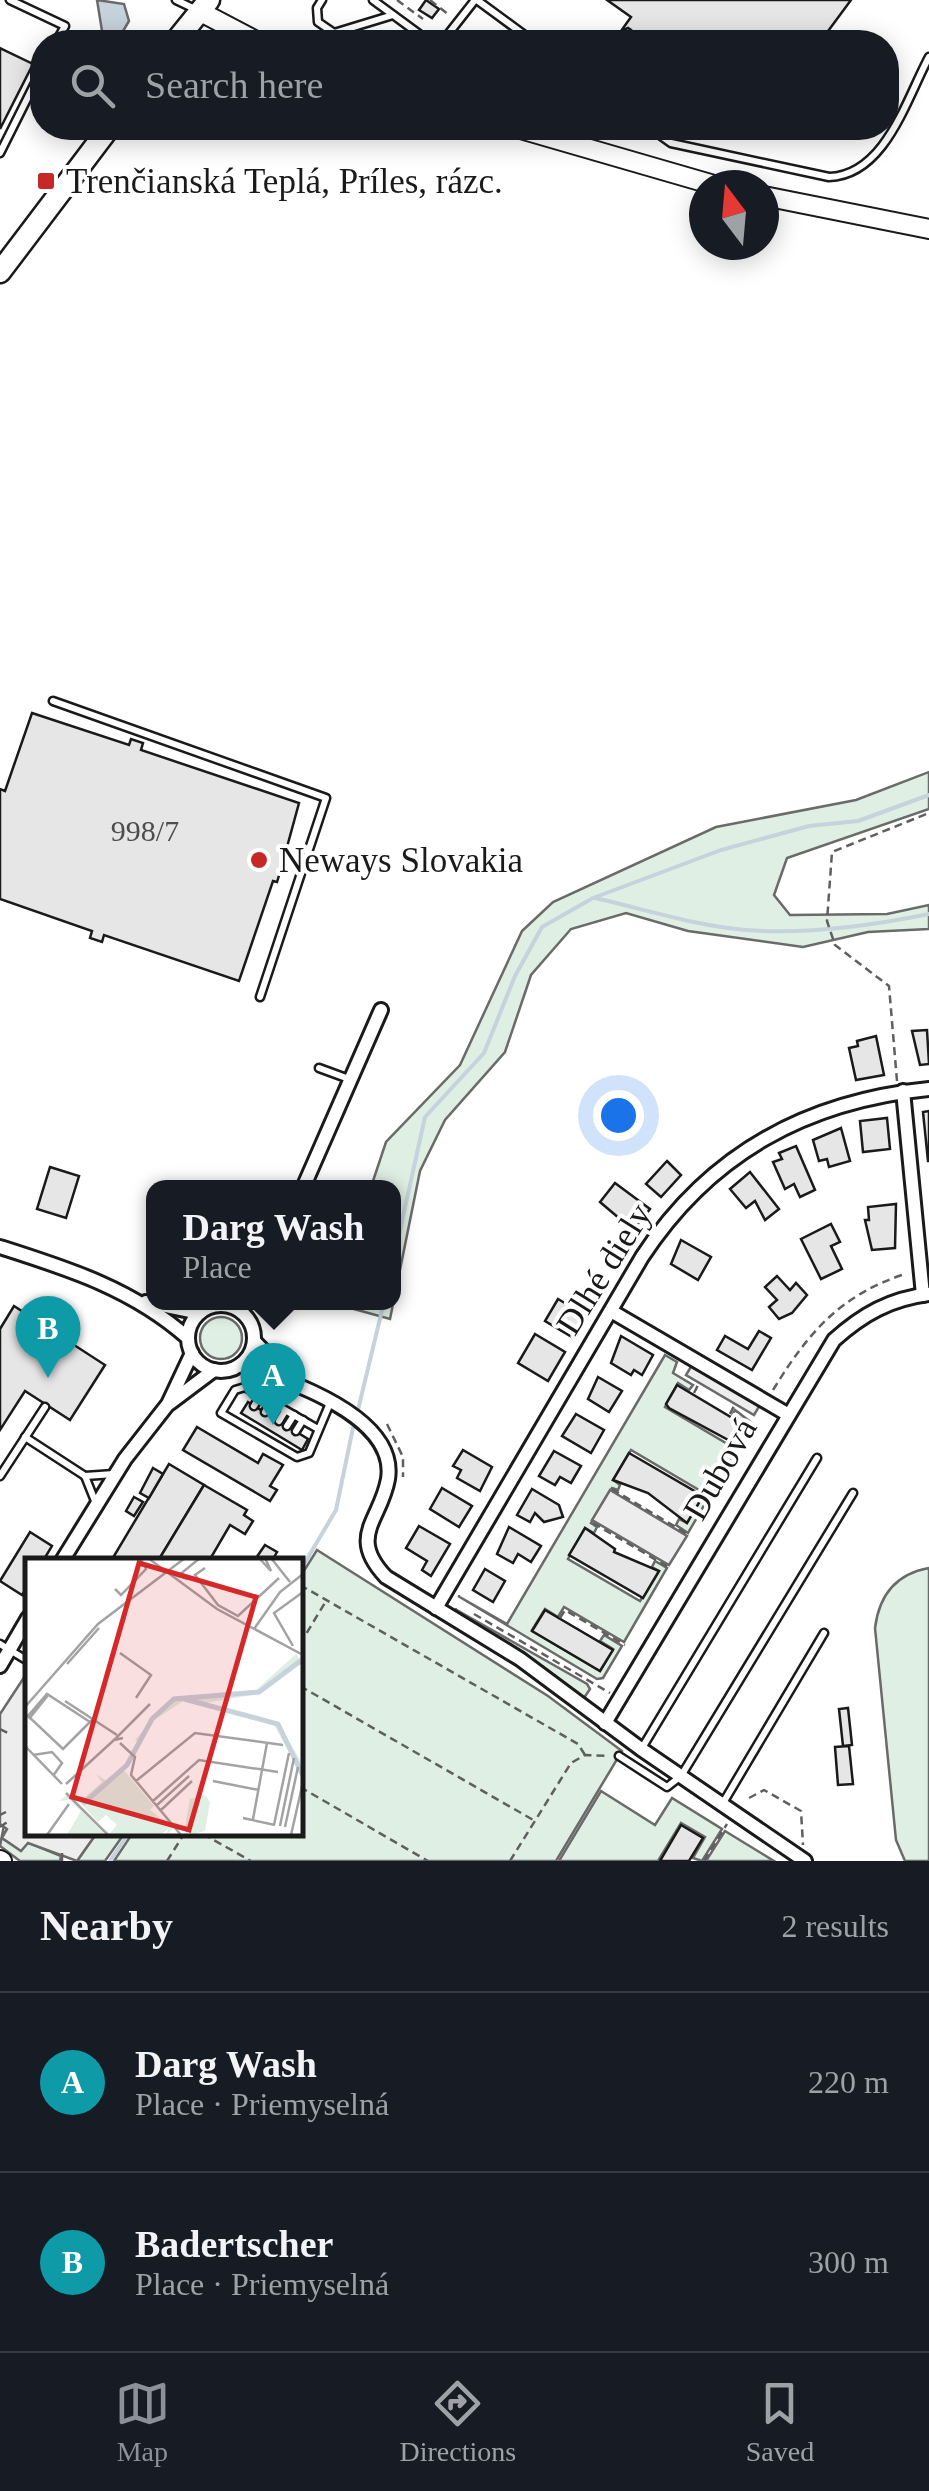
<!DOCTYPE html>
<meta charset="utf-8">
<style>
:root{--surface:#171b24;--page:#20242c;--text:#f1f3f6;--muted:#9ea1a6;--line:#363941;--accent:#8c9099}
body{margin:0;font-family:Georgia,serif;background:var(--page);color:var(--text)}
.compass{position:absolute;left:689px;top:170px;width:90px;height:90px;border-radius:50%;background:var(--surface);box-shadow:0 5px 25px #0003;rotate:344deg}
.you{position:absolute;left:618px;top:1115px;width:35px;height:35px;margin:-25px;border:8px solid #fff;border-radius:50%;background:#1a73e8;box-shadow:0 0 0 15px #1a73e833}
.badge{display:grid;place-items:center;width:65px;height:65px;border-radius:50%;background:var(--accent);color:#fff;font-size:32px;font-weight:700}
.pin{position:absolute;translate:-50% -82px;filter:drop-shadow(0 2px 5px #0008)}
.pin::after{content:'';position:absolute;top:52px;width:35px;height:30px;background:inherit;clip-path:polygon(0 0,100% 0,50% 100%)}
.popup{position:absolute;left:146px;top:1180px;width:255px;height:130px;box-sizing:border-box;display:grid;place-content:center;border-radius:20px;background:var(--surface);filter:drop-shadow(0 2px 8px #0005);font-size:32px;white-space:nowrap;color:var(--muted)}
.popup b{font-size:38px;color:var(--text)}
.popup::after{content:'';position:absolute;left:50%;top:100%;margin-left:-20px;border:20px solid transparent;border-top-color:var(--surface)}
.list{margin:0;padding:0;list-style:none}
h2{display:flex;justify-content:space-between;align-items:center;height:130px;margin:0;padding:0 40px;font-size:42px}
h2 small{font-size:32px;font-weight:400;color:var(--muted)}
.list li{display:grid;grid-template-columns:65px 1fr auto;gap:30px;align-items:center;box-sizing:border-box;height:180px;padding:0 40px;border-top:2px solid var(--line)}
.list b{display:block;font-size:38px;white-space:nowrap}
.list p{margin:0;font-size:32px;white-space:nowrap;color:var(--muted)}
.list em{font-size:32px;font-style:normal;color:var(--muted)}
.icon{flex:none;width:55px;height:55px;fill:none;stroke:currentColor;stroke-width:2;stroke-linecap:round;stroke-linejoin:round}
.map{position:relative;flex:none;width:929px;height:1861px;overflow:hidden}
.search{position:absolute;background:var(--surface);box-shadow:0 5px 25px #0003;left:30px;right:30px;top:30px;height:110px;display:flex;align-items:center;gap:25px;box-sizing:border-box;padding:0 35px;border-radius:40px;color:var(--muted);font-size:38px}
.sheet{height:490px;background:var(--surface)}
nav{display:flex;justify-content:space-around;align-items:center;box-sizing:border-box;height:140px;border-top:2px solid var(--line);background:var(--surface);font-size:28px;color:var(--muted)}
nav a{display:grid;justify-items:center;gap:5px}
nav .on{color:var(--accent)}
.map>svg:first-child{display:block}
.green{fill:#e0efe3;stroke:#6a6a6a;stroke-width:2.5}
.parking{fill:#ededed;stroke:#6a6a6a;stroke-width:2.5}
.water{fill:#c6d2dc;stroke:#6a6a6a;stroke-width:2.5}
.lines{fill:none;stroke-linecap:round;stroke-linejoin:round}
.stream{stroke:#c6d2dc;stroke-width:4}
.building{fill:#e6e6e6;stroke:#1a1a1a;stroke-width:2.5}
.lane-casing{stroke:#1a1a1a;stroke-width:11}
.street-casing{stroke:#1a1a1a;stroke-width:18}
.secondary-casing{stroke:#1a1a1a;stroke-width:22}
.primary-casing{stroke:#1a1a1a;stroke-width:25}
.path{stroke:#5f5f5f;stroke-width:2.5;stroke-dasharray:8 5;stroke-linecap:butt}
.lane{stroke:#fff;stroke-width:6}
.street{stroke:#fff;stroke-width:12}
.secondary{stroke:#fff;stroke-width:18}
.primary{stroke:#fff;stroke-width:20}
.poi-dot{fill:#c62828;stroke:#fff;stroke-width:4}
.labels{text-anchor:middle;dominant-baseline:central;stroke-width:8;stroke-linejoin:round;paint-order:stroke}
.number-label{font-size:30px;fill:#4d4d4d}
.poi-label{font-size:35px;fill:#1a1a1a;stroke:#fff;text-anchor:start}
.street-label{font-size:35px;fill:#1a1a1a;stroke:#fff}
.inset-river{fill:none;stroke:#c6d2dc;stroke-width:5}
.inset-road{fill:none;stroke:#a3a3a3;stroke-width:2.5}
.view{fill:#d62828;fill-opacity:0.15;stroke:#d62828;stroke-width:5}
.inset-edge{fill:none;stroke:#1a1a1a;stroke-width:5}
</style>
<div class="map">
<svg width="929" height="1861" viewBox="0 0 929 1861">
<rect width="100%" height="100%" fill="#fff"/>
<g class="green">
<path d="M929 772V809L787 858 774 895 790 915 887 914 929 905V929L868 932 803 947 688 931 626 913 571 929 531 975 505 1052 445 1120 420 1171 390 1319 343 1306 393 1302V1188L371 1187 386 1142 460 1065 522 931 553 902 716 827 856 800Z"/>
<circle cx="221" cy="1338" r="21"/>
<path d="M665 1355 677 1362 673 1373 693 1385 689 1390 678 1383 665 1407 731 1446 745 1424 732 1416 735 1410 752 1423 688 1533 676 1525 679 1519 687 1523 704 1493 631 1450 613 1480 620 1485 618 1490 612 1488 591 1523 597 1527 594 1533 585 1528 568 1559 640 1601 659 1571 652 1567 655 1561 667 1568 624 1642 564 1607 558 1617 545 1609 532 1630 600 1671 613 1649 600 1641 604 1635 622 1646 603 1678 597 1679 458 1596 507 1624Z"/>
<path d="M317 1550 548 1696 622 1751 556 1861H114L132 1834H300V1577Z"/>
<path d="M929 1568V1861H905L896 1840 875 1628C879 1596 895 1574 929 1568Z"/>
<path d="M455 1609 587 1684 590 1689 584 1698Z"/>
<path d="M601 1791 655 1825 672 1798 722 1829 702 1861 693 1858 705 1837 681 1823 658 1861H559Z"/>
<path d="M4 1825 7 1829 2 1838 21 1850 27 1842 61 1856 60 1861H20L0 1846Z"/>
<path d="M725 1831 774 1861H706Z"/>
<path d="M96 1834H124L105 1861H77Z"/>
</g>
<g class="parking">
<path d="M692 1365 760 1405 754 1415 686 1375Z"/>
<path d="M610 1490 687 1536 669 1565 592 1520Z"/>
<path d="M23 1679 28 1682V1834H96L77 1861 28 1843 21 1851 2 1838 7 1829 0 1824V1714Z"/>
</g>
<path class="water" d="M97 0 124 4 129 21 119 38 103 37Z"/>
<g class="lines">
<g class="stream">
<path d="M595 898C644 909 696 926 746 930 807 935 870 926 929 914"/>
<path d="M393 1262 425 1117 484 1053 515 976 542 927 593 898 721 850 809 826 858 821 929 795"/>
<path d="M357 1414 384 1302"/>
<path d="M300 1571 336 1510 354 1423"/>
<path d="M110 1861 128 1834"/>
</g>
</g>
<g class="building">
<path d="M426 0 439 9 432 18 419 10Z"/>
<path d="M607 0H851L820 42H637L628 36 631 30 628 28 621 31 631 17Z"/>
<path d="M0 48 33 64 0 129Z"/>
<path d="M32 713 129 745 131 739 143 743 141 750 299 803 281 869 277 882 273 881 239 981 104 935 102 942 90 938 92 931 0 899V789L5 791Z"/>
<path d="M927 1030 929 1064 920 1065 912 1031Z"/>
<path d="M876 1036 884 1075 856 1080 849 1048 858 1046 857 1041Z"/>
<path d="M929 1111V1161H928L923 1112Z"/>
<path d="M887 1118 890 1149 863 1152 860 1121Z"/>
<path d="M841 1128 850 1161 829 1167 827 1159 819 1161 813 1140Z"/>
<path d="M796 1146 815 1190 800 1197 794 1184 785 1189 773 1162 782 1159 779 1153Z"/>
<path d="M667 1161 681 1175 661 1197 646 1184Z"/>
<path d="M50 1167 79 1176 66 1218 37 1209Z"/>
<path d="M750 1172 779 1209 765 1220 755 1201 746 1208 730 1189Z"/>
<path d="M615 1183 650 1209 633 1230 600 1202Z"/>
<path d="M896 1204 895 1248 872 1250 865 1220H869L868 1207Z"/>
<path d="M831 1224 840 1242 831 1246 842 1269 821 1279 801 1239Z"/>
<path d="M681 1240 711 1257 698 1280 671 1264Z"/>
<path d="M777 1276 790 1290 796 1283 807 1295 792 1313 779 1319 769 1307 777 1300 765 1287Z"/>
<path d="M558 1299 585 1315 572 1337 545 1321Z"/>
<path d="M14 1306 105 1365 70 1420 25 1391 0 1430V1329Z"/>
<path d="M759 1331 771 1338 752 1370 717 1350 725 1336 748 1349Z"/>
<path d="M535 1334 565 1352 548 1381 518 1363Z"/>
<path d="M621 1336 653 1355 642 1375 634 1370 631 1375 611 1363Z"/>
<path d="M598 1377 622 1391 609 1412 588 1399Z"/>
<path d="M677 1385 744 1425 734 1443 669 1408 666 1404Z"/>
<path d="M248 1402 308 1439 302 1450 241 1413Z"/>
<path d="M576 1414 604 1430 591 1453 562 1436Z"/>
<path d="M197 1427 258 1463 263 1454 283 1465 270 1486 277 1490 270 1501 183 1450Z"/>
<path d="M463 1450 492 1467 480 1491 457 1478 461 1470 453 1466Z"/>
<path d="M554 1451 581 1466 571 1483 560 1477 555 1485 539 1476Z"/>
<path d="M629 1453 703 1496 687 1523 648 1493 613 1480Z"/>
<path d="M169 1464 204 1485 158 1561H111Z"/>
<path d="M153 1468 163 1474 149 1498 140 1493Z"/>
<path d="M204 1485 247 1510 244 1515 253 1521 245 1534 230 1525 209 1561H158Z"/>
<path d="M442 1488 472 1506 459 1527 430 1509Z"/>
<path d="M532 1489 559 1505 563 1517 544 1522 535 1513 530 1522 517 1515Z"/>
<path d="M134 1497 143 1502 134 1516 126 1511Z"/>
<path d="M419 1526 450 1544 431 1576 422 1570 427 1561 406 1548Z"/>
<path d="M509 1527 541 1546 531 1562 518 1554 513 1563 497 1554Z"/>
<path d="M585 1528 615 1549 614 1552 659 1571 643 1598 569 1555Z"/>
<path d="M30 1532 52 1546 43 1561H28V1586L22 1595 0 1581Z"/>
<path d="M265 1545 277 1552 272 1561H254Z"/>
<path d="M485 1569 505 1581 493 1602 473 1590Z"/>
<path d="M545 1610 613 1650 600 1671 532 1631Z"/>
<path d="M848 1708 852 1745 843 1746 839 1709Z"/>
<path d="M849 1746 853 1784 838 1785 835 1747Z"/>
<path d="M681 1825 703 1838 689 1861H660Z"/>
</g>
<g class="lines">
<defs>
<g id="lane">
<path d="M10 0 65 26 56 42"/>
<path d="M176 0 197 10"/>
<path d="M322 0 317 8 318 22 334 33 393 15"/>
<path d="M373 0 430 42"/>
<path d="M477 0 534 42"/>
<path d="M442 42 475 0"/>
<path d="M650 128 671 143 829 177C885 175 906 100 929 57"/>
<path d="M0 153 42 69"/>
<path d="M53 701 326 798 260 997"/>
<path d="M319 1068 349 1079"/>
<path d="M254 1406 260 1396"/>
<path d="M265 1412 271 1402"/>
<path d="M279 1421 285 1411"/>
<path d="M287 1426 294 1415"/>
<path d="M318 1429 245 1387 235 1390 221 1413 297 1457 309 1453 330 1403"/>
<path d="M296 1431 303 1420"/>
<path d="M25 1437 85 1476 95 1501"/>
<path d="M0 1476 45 1407"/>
<path d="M85 1476 114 1474"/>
<path d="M0 1644 28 1661"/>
<path d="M642 1748 817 1458"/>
<path d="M619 1756 667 1787 681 1776 853 1493"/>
<path d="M723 1803 824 1633"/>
</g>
<g id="street">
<path d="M903 1091 923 1295"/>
<path d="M303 1188 381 1010"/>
<path d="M0 1247C69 1269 133 1289 188 1338"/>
<path d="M146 1302 199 1313"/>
<circle cx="221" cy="1338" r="33"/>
<path d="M611 1311 787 1414"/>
<path d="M254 1341 290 1378"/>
<path d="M240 1365C286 1379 398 1416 388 1479 381 1520 347 1536 386 1577L520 1659 641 1749 805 1861"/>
<path d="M170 1403 214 1370"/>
<path d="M62 1561 125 1459 168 1404 192 1353"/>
<path d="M436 1608 642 1257C710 1153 807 1101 929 1089"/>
<path d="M0 1666 28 1618"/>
<path d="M605 1723 834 1340C863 1314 890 1299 929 1294"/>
</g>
<g id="secondary">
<path d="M199 11 258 42"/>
<path d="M517 128 714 185"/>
<path d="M764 196 929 229"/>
<path d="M0 1860 2 1861"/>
</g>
<g id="primary">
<path d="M175 42 209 0"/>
<path d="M0 272 109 128"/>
</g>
</defs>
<use href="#lane" class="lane-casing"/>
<use href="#street" class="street-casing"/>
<use href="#secondary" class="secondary-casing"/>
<use href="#primary" class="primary-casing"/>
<g class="path">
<path d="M397 0 423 19"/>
<path d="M430 0 449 15"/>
<path d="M353 42 391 35 404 42"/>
<path d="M897 1081 889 986 835 945 827 921 832 852 929 813"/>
<path d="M773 1390C808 1333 840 1295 905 1274"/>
<path d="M694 1393 698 1385"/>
<path d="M730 1414 734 1406"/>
<path d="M387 1424 403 1457V1477"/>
<path d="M612 1489 689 1535"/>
<path d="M593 1523 670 1568"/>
<path d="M300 1585 578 1744 585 1755"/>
<path d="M474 1614 610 1693"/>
<path d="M560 1618 565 1610 625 1645"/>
<path d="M300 1644 326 1601"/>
<path d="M300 1686 535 1821"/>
<path d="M0 1729 8 1733"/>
<path d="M300 1787 428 1861"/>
<path d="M749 1798 764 1790 801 1811 803 1845"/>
<path d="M0 1815 6 1812"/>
<path d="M0 1827 10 1820"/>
<path d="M203 1834 251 1861"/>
<path d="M62 1861V1848"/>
<path d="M167 1861 184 1834"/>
<path d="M510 1861 571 1763 585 1755 608 1756"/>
<path d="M704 1861 727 1824"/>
</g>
<use href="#lane" class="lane"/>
<use href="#street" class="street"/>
<use href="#secondary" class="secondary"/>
<use href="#primary" class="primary"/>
</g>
<g class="poi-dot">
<rect x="36" y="171" width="20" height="20" rx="5"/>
<circle cx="259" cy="860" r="10"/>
</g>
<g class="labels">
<g class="number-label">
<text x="145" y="830">998/7</text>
</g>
<g class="poi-label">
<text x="66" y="181">Trenčianská Teplá, Príles, rázc.</text>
<text x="279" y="860">Neways Slovakia</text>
</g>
<g class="street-label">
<text transform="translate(604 1269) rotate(-58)">Dlhé diely</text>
<text transform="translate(720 1469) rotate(-60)">Dubová</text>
</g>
</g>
<g transform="translate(25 1558)">
<rect width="278" height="278" fill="#fff"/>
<path d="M271 96 277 105 234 136 179 145 254 166 275 202 277 218 249 167 160 142 129 162 115 185 110 182 146 141 231 132ZM98 211 129 248 125 252 146 268 148 271 141 277 144 270 135 277H85L78 269 85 275 92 267 81 257 73 264 46 235 57 242 77 224 71 216 83 224ZM42 237 80 277H42L56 253 45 242 34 243ZM180 237 185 244 180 273 166 277 160 269 165 241Z" fill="#e0efe3"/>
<path class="inset-river" d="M159 141 253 166 278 218M58 246 102 207 127 161 149 141 234 134 278 101"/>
<path class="inset-road" d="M123 0 192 51 278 97M234 0 246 13 240 0M246 0 265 24M180 10 170 17 193 47 213 58 254 20M163 21 153 18 175 0M90 31 96 37 121 11 115 0M229 71 255 34 278 16M268 88 249 55 278 34M95 95 126 117 111 140M42 106 74 70M40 143 92 177M0 149 73 66 160 0M4 161 24 136M65 164 22 136 3 158 38 191 68 161M98 180 89 182 125 146M95 185 110 199 106 217 156 277M0 188 37 226M8 197 27 194 37 205 28 218M111 223 170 175 258 187M188 223 234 232M41 226 89 182M41 235 83 277M128 243 174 202 253 214M131 248 164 218M136 252 167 223M218 260 250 267M228 261 242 185M249 267 264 195M255 268 269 200M260 269 273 209M22 277 44 246M266 277 278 224"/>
<path class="view" d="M114 5 231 39 164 272 47 239Z"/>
<rect width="278" height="278" class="inset-edge"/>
</g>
</svg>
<svg class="compass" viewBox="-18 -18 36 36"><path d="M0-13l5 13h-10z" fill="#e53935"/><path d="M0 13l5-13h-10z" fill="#9ea1a6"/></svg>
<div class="you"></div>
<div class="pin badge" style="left:273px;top:1425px;background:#0f9aa8">A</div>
<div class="popup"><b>Darg Wash</b>Place</div>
<div class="pin badge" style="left:48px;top:1378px;background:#0f9aa8">B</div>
<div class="search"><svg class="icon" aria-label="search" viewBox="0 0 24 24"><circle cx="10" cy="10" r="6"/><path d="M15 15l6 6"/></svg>Search here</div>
</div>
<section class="sheet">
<h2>Nearby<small>2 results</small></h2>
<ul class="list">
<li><span class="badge" style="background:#0f9aa8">A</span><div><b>Darg Wash</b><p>Place · Priemyselná</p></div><em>220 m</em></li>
<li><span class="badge" style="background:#0f9aa8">B</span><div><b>Badertscher</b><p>Place · Priemyselná</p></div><em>300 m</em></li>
</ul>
</section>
<nav>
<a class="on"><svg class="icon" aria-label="map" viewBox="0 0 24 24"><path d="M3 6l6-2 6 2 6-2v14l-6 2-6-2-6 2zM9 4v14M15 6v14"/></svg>Map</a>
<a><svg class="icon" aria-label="directions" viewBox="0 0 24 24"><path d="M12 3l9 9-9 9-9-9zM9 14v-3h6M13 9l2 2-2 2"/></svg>Directions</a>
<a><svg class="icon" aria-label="saved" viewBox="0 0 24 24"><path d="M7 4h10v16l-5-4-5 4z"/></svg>Saved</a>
</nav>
